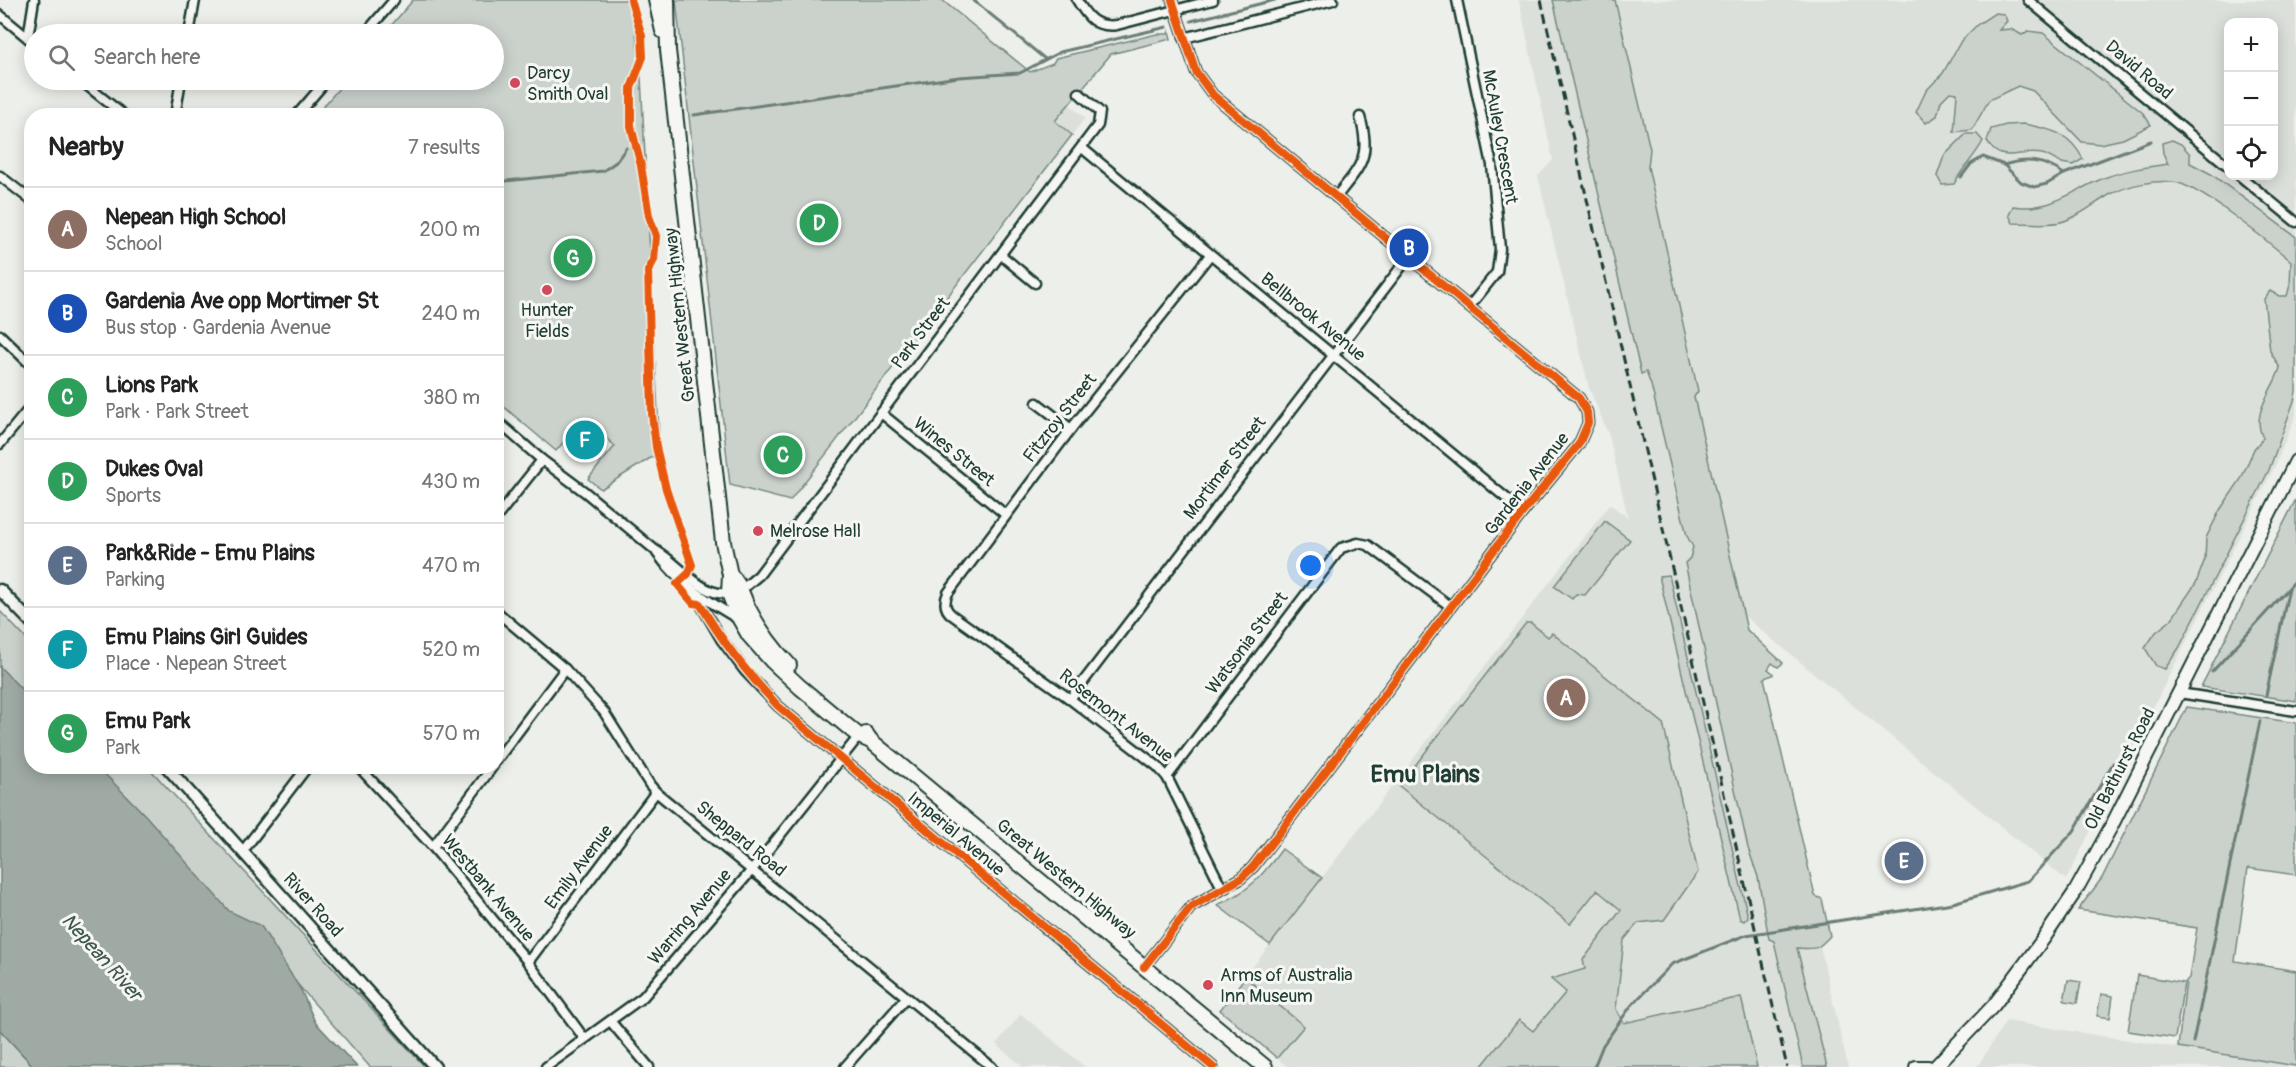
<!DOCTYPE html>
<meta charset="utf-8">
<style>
:root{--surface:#fff;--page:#f6f6f6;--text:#222;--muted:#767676;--line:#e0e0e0;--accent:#d1495b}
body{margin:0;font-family:Pangolin,sans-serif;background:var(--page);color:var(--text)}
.controls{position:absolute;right:18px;top:18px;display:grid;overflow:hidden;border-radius:12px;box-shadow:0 3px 15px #0003}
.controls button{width:54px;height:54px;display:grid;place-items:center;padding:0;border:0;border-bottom:2px solid var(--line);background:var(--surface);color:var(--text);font:30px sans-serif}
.you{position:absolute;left:1311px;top:566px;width:21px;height:21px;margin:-15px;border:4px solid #fff;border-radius:50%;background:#1a73e8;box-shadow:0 0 0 9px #1a73e833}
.badge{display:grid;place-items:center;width:39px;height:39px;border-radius:50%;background:var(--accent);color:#fff;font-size:20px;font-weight:700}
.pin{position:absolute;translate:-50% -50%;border:3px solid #fff;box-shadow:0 2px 6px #0006}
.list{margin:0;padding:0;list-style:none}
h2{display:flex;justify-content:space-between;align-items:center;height:78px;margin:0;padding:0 24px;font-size:26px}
h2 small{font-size:20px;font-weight:400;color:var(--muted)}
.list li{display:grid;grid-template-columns:39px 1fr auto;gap:18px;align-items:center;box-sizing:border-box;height:84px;padding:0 24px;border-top:2px solid var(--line)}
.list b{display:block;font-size:22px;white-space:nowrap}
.list p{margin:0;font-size:20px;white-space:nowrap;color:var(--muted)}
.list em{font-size:20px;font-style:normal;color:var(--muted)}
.icon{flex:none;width:33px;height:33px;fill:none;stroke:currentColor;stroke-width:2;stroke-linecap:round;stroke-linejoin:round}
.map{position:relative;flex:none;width:2296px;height:1067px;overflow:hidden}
.search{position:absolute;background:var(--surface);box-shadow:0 3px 15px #0003;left:24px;top:24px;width:480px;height:66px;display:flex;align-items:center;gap:15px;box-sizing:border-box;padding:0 21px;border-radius:33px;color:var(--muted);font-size:22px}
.panel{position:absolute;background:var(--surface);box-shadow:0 3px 15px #0003;left:24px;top:108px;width:480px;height:666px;border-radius:24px}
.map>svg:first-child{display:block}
.built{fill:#dce0db;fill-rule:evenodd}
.green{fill:#cbd2cc;stroke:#758880;stroke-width:1.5}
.water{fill:#9faaa4;stroke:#6c7e77;stroke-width:1.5}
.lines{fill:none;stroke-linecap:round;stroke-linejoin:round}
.stream{stroke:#6c7e77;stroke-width:3}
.minor-casing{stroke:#1f3d34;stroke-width:13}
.tertiary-casing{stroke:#1f3d34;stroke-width:15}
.secondary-casing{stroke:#1f3d34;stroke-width:16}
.trunk-casing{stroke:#1f3d34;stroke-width:18}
.minor{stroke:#f6f6f2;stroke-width:8}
.tertiary{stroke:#f6f6f2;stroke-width:10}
.secondary{stroke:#f6f6f2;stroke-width:12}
.trunk{stroke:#f6f6f2;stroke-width:14}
.rail{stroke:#1f3d34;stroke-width:3;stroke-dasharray:9 4.5;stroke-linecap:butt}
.cycleway-casing{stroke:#f6f6f2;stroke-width:11}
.cycleway{stroke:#e8590c;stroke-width:8}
.poi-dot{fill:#d1495b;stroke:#f6f6f2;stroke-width:2}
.labels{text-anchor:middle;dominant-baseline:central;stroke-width:6;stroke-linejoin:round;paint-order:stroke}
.street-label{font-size:18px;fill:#1f3d34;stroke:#f6f6f2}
.poi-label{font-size:18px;fill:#1f3d34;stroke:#f6f6f2;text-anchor:start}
.water-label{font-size:20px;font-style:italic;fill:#3f5850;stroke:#f6f6f2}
.district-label{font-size:24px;font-weight:bold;fill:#1f3d34;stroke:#f6f6f2}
</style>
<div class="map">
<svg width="2296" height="1067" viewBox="0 0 2296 1067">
<rect width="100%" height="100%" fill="#edefea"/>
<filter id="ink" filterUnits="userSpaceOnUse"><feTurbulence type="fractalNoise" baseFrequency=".0167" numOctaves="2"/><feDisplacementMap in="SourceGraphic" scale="12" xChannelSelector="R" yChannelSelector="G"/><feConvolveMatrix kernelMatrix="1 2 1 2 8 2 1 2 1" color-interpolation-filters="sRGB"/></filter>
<g filter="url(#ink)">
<g class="built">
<path d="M1519 0H2296V415L2275 466 2066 880 1744 616 1848 1067H1288L1277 1058 1304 1026 1245 977 1610 504 1628 518 1609 436 1589 388 1538 176 1553 160ZM2228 22H2274V176H2228Z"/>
<path d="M1069 104 1085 118 1072 135 1055 121Z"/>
<path d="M1021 1014 1065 1050 1085 1067H1023L996 1044Z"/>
<path d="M2006 1021 2296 1066V1067H1977Z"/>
</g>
<g class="green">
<path d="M413 0H632L641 77 660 452 601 489 588 479 615 446 583 419 556 451 497 401 496 116 316 115 346 80H494V34H384Z"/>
<path d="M676 0H942L1030 72 1053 63 1056 58 1157 34H1168L1169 31 1171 39 1111 54 1055 121 1072 135 790 501 730 485Z"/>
<path d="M1553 0H1615L1650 149 1648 167 1698 391 1694 397 1747 630 1783 663 1778 667 1772 663 1768 669 1773 673V675L1764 678 1815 896 1822 899 1830 936C1817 950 1817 949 1797 948L1827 1067H1803L1774 941 1769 939 1758 877 1748 848 1685 563 1690 558 1693 547 1687 536 1651 385 1646 372 1641 374Z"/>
<path d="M1995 13 2004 14 2007 21 1999 30 2011 29 2022 35 2028 31 2043 33 2143 113 2151 125 2123 139 2100 144 2082 142 2033 91 2018 86 1989 100 1972 130 1954 132 1957 93 1950 92 1941 101 1937 116 1926 123 1916 112 1926 91 1943 73 1961 41 1978 24Z"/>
<path d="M2024 124C2051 129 2070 133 2083 159L2073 165C2069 164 2064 164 2059 162 2053 160 2048 155 2042 154 2020 149 2000 166 1987 141L1991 129 2006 125Z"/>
<path d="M1966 134H1977L1983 141C1975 157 1962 168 1954 184L1942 185 1937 176 1944 156Z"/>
<path d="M2172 140 2181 144 2190 154V163L2211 174 2296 237V392L2294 401 2269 470 2179 648 2165 669 2156 666 2145 648 2156 632 2171 620 2196 583 2205 559 2206 538 2220 510 2241 479 2254 449 2263 438C2250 413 2273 391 2280 368L2270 351 2264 299 2270 291 2279 296H2287L2290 285 2291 261C2270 243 2198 184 2173 182 2153 180 2129 185 2111 194 2096 202 2083 214 2067 220 2052 226 2029 223 2013 223L2009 215 2013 206C2050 212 2071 191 2104 178 2125 170 2146 167 2168 164L2163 153 2162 143Z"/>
<path d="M2296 499V701L2201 687Z"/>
<path d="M1605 521 1630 540 1585 595 1576 594 1572 599 1554 586Z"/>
<path d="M1669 575 1748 917 1744 921 1740 919 1659 576Z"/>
<path d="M0 611 31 644V706L0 676Z"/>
<path d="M1526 623H1531L1548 637 1552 633 1663 723 1698 872 1664 920 1638 923 1624 940 1616 1009 1624 1023 1741 997 1757 1067H1481L1519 1020 1533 1031 1566 992 1551 979 1585 969 1583 960 1621 910 1597 890 1570 924 1399 786Z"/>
<path d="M2187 707 2296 723V875L2248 868 2235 961 2296 971V1066L2178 1047 2186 981 2189 978 2197 928 2078 910 2102 878Z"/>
<path d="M94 767H148L425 1067H370L285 970 222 908Z"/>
<path d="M1282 849 1322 878 1270 945 1217 905C1249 892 1262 876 1282 849Z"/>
<path d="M2137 975 2184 983 2175 1038 2128 1031Z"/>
<path d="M1245 977 1304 1026 1277 1058 1220 1010Z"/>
<path d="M2068 980 2081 982 2077 1003 2064 1001Z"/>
<path d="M2101 994 2113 996 2110 1018 2097 1016Z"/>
<path d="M0 1030 34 1067H0Z"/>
</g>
<path class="water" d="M0 667 31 699 32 766 98 767 146 816 229 911 261 926 301 990 315 1022 357 1067H34L0 1030Z"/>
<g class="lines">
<g class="stream">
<path d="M973 0 1045 59"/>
<path d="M1191 21 1275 0"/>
<path d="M694 115 959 77 1020 73 1060 52 1167 27"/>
<path d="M2004 165C2027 158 2044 160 2064 174"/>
<path d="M1961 177 1971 164 1983 157 2004 165 2021 182 2034 187 2047 184 2064 174 2151 141"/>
<path d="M496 182 603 171 616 162 626 148"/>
<path d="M2212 672 2296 580"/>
<path d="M2266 695 2289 588"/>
<path d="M2193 1042 2260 721"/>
<path d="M1594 1067 1603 1045 1631 1006 1672 964 1746 935 1953 903 2028 881 2074 831 2113 763"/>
</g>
<defs>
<g id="minor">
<path d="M1077 0C1087 17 1095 28 1117 25L1213 0"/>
<path d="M1457 0 1492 165 1500 249 1497 272 1469 307"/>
<path d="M2028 0 2228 166"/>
<path d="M0 15 34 43"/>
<path d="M189 34 195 0"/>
<path d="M365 34 394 0"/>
<path d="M28 38 34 0"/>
<path d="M1184 38 1333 0"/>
<path d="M80 80 125 116"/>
<path d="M175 116 181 80"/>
<path d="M296 116 327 80"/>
<path d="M1082 148 1523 512"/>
<path d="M0 176 32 201"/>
<path d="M2240 176 2296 222"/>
<path d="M1336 197C1360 167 1372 157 1360 117"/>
<path d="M1001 255 1035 283"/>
<path d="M1210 255 1071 429 948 593C944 602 944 609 952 615L1070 699 1157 766 1167 777 1222 888"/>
<path d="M0 335 32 366"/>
<path d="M1037 403 1071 429"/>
<path d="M881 413 1006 515"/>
<path d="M496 420 542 460 585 492 655 550C679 563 702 598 729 593"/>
<path d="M0 444 32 405"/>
<path d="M496 518 542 460"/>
<path d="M657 553C678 583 709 602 740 620"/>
<path d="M691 588 721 639 745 671 778 706 1213 1067"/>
<path d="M740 591 759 575 1098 125 1100 112 1079 93"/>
<path d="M496 611 565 669 604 712 650 785 656 792 992 1067"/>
<path d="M2179 693 2296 711"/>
<path d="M1070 699 1408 258"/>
<path d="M496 761 565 669"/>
<path d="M358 766 433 847 528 962 584 1038"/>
<path d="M1167 777 1341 548 1358 543 1368 545 1450 606"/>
<path d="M433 847 493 766"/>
<path d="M243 851 308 766"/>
<path d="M528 962 656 792"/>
<path d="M1144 967 1191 907 1240 879 1253 867 1523 512 1579 444 1588 423 1587 412 1579 398 1213 95 1196 72 1172 0"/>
<path d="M611 1022 649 1067"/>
<path d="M546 1067 643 997 757 864 859 736"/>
<path d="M845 1067 906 998"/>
</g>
<g id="tertiary">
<path d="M0 590 32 623"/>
<path d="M166 766 435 1067"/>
</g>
<g id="secondary">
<path d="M1916 1067H1928"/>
<path d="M1935 1067 1994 1005 2044 938 2075 892 2112 825 2296 461"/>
</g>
<g id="trunk">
<path d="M656 0 663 31"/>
<path d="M667 0 668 50 723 542 730 575 729 593 737 614 749 635 772 661 800 687 859 736 871 741"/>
<path d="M730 575C740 583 742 596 748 608 759 629 772 648 789 665"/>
<path d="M866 734 871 741 1265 1067"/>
</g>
</defs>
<use href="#minor" class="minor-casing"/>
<use href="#tertiary" class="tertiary-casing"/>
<use href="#secondary" class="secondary-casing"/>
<use href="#trunk" class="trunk-casing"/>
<use href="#minor" class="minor"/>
<use href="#tertiary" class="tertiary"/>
<use href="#secondary" class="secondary"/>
<use href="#trunk" class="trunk"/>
<path class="rail" d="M1541 0 1787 1067"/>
<defs>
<g id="cycleway">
<path d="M631 0 642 36 643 57 631 88V126L641 166 649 216 656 236 654 260 648 271 652 414 656 447 666 489 692 565 688 574 677 584 693 603 700 604C724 644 746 672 778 706L1213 1067"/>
<path d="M1144 967 1191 907 1240 879 1253 867 1523 512 1579 444 1588 423 1587 412 1579 398 1213 95 1196 72 1172 0"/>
</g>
</defs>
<use href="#cycleway" class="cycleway-casing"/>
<use href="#cycleway" class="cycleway"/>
</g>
</g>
<g class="poi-dot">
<circle cx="515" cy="83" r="6"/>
<circle cx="547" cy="290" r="6"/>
<circle cx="758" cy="531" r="6"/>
<circle cx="1208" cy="985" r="6"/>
</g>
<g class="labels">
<g class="street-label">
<text transform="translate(2139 70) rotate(40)">David Road</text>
<text transform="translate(1500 137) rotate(80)">McAuley Crescent</text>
<text transform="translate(680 315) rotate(-96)">Great Western Highway</text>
<text transform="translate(1313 317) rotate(39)">Bellbrook Avenue</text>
<text transform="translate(921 333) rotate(-53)">Park Street</text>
<text transform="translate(1060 418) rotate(-52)">Fitzroy Street</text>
<text transform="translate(954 452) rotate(39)">Wines Street</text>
<text transform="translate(1225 468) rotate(-53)">Mortimer Street</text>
<text transform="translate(1527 484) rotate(-52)">Gardenia Avenue</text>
<text transform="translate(1247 643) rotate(-53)">Watsonia Street</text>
<text transform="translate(1116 716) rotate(38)">Rosemont Avenue</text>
<text transform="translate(2120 769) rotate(-63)">Old Bathurst Road</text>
<text transform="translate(956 834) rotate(40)">Imperial Avenue</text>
<text transform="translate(741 839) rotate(39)">Sheppard Road</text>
<text transform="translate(579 867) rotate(-53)">Emily Avenue</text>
<text transform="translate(1066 879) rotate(40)">Great Western Highway</text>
<text transform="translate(488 888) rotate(50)">Westbank Avenue</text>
<text transform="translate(313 905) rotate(48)">River Road</text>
<text transform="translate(690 917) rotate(-50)">Warring Avenue</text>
</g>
<g class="poi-label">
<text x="527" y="73">Darcy<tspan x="527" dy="21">Smith Oval</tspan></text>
<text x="547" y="310" text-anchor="middle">Hunter<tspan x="547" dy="21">Fields</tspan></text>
<text x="770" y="531">Melrose Hall</text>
<text x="1220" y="975">Arms of Australia<tspan x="1220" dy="21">Inn Museum</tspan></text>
</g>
<g class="water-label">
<text transform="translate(102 957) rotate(48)">Nepean River</text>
</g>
<g class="district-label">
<text x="1425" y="774">Emu Plains</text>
</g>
</g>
</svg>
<div class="controls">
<button>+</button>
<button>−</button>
<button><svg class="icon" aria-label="locate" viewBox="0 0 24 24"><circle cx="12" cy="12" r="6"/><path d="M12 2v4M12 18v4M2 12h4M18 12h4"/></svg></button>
</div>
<div class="you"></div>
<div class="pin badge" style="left:1566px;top:698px;background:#8d6e63">A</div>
<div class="pin badge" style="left:1409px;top:248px;background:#1a4fb4">B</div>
<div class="pin badge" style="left:783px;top:455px;background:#2e9e5b">C</div>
<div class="pin badge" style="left:819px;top:223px;background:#2e9e5b">D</div>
<div class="pin badge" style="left:1904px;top:861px;background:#5c6f8a">E</div>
<div class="pin badge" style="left:585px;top:440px;background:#0f9aa8">F</div>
<div class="pin badge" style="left:573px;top:258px;background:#2e9e5b">G</div>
<div class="search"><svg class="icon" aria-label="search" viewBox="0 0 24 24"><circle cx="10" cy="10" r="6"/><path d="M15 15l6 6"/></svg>Search here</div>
<section class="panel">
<h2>Nearby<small>7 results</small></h2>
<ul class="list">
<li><span class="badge" style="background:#8d6e63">A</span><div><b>Nepean High School</b><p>School</p></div><em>200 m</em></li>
<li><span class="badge" style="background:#1a4fb4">B</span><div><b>Gardenia Ave opp Mortimer St</b><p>Bus stop · Gardenia Avenue</p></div><em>240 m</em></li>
<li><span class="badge" style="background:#2e9e5b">C</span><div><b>Lions Park</b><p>Park · Park Street</p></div><em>380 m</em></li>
<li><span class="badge" style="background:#2e9e5b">D</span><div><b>Dukes Oval</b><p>Sports</p></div><em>430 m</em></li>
<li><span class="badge" style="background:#5c6f8a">E</span><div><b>Park&amp;Ride - Emu Plains</b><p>Parking</p></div><em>470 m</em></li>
<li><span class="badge" style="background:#0f9aa8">F</span><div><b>Emu Plains Girl Guides</b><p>Place · Nepean Street</p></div><em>520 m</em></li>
<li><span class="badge" style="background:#2e9e5b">G</span><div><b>Emu Park</b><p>Park</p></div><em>570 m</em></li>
</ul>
</section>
</div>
